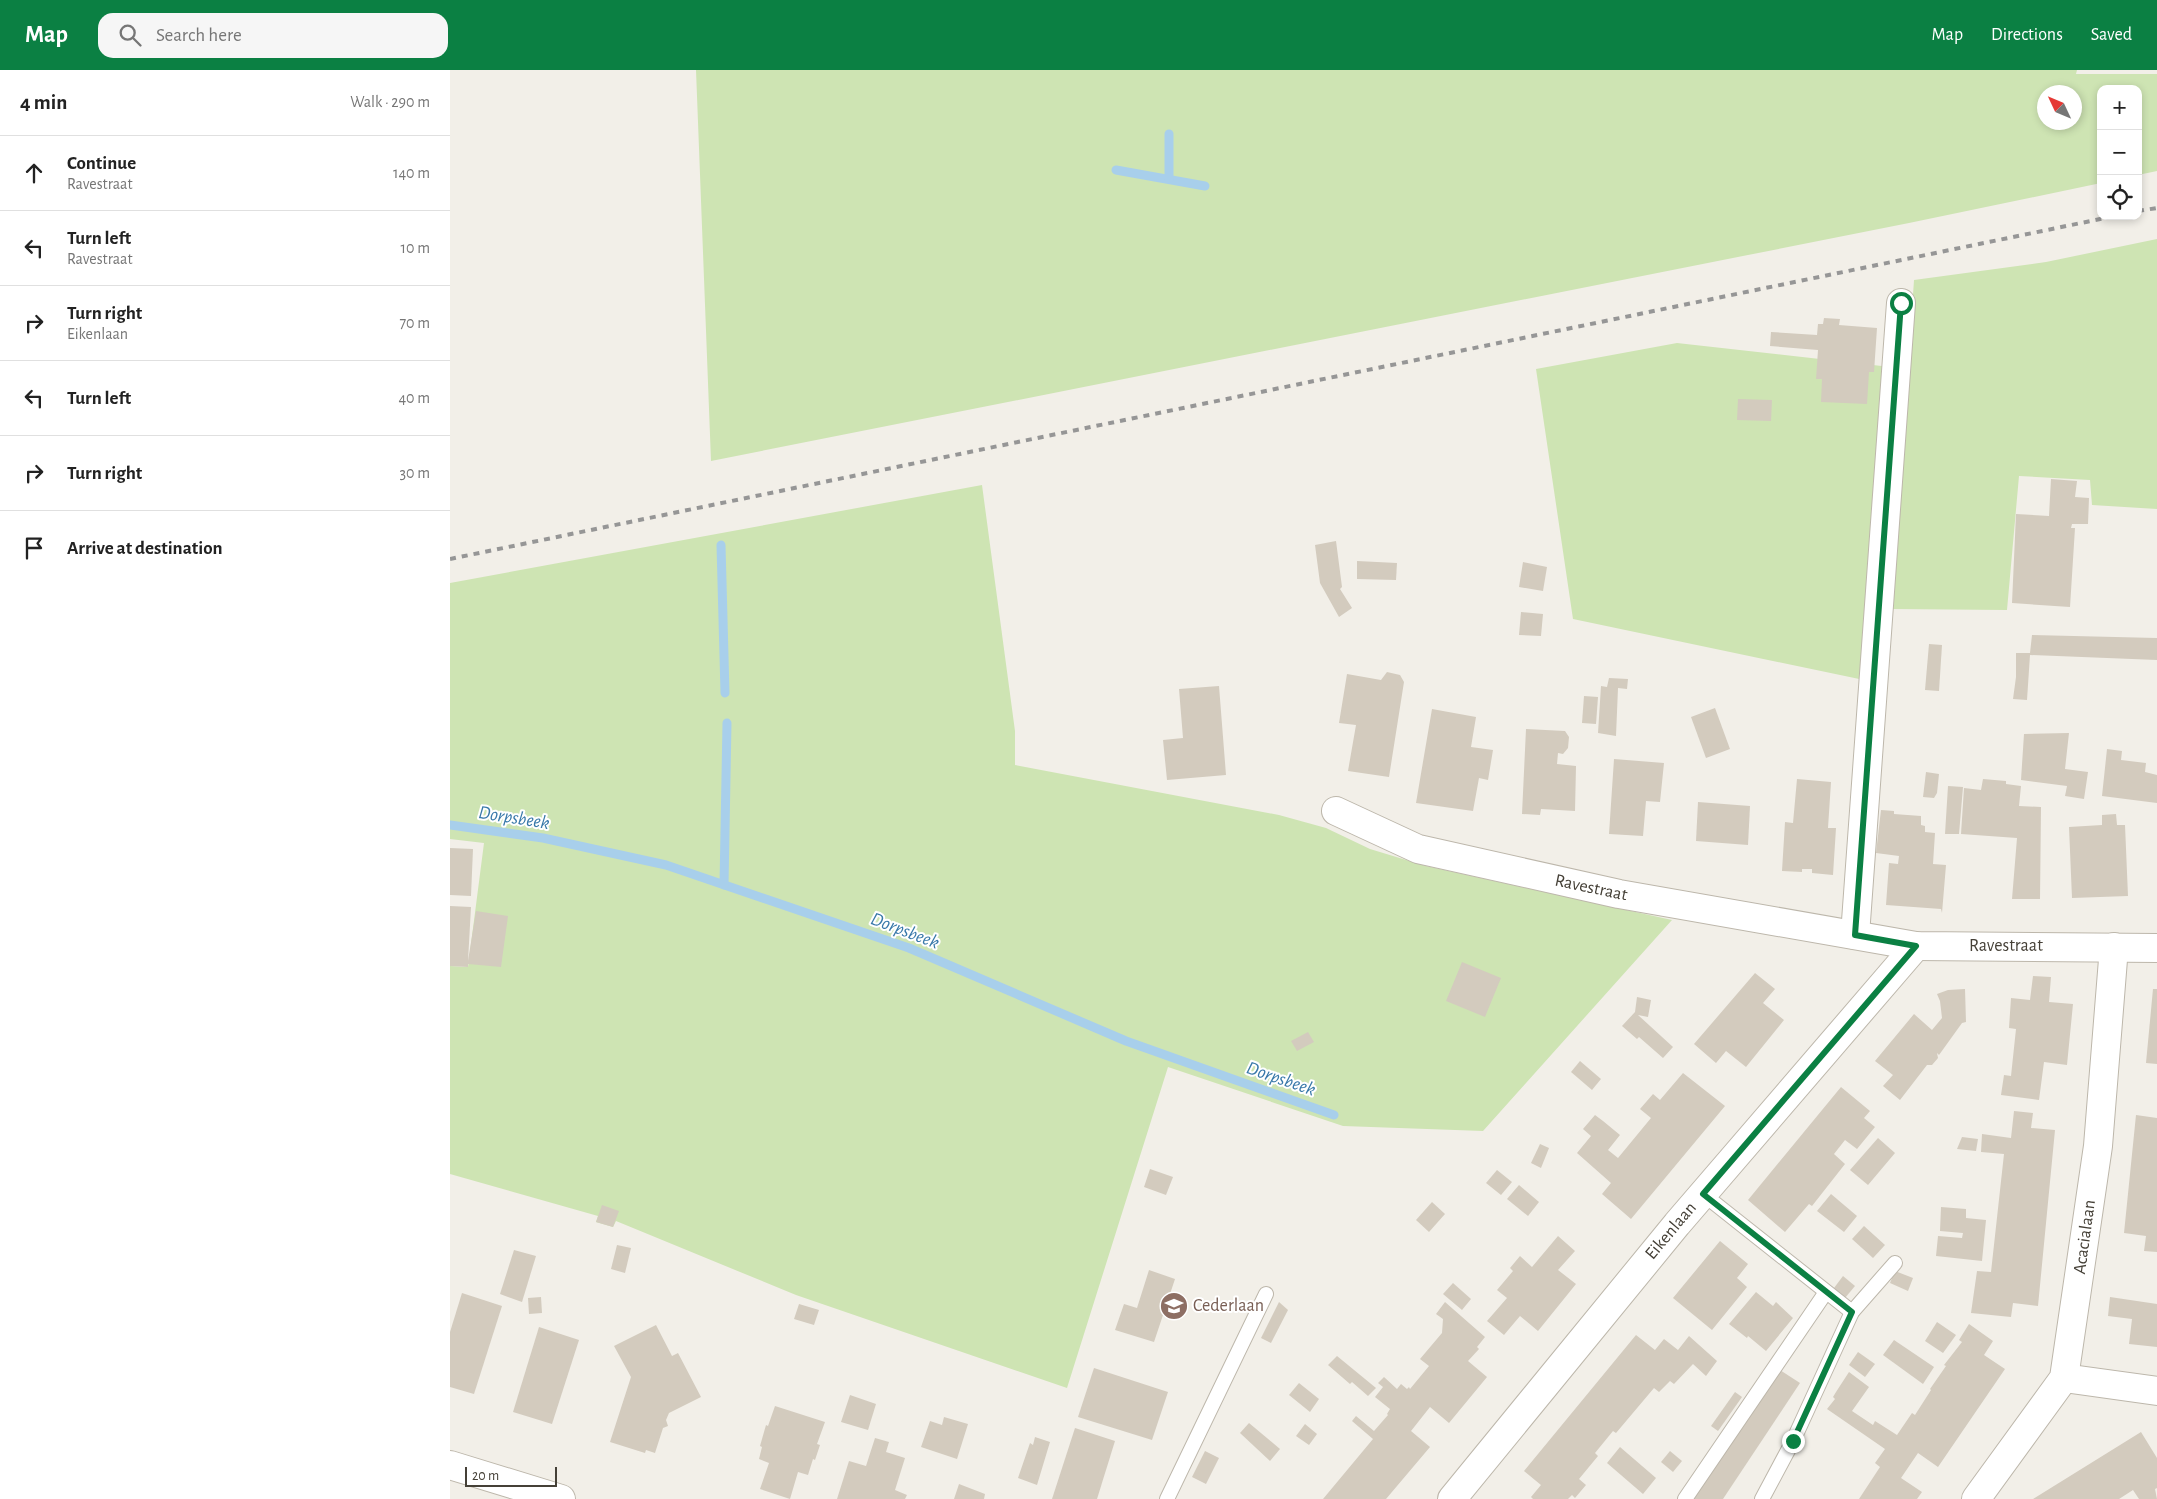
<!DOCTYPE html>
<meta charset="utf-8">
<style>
:root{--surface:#fff;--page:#f6f6f6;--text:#222;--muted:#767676;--line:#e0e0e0;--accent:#0b8043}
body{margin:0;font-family:"Alegreya Sans",sans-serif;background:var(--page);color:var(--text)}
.controls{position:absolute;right:15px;top:15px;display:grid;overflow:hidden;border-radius:10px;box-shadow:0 2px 8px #0003}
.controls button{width:45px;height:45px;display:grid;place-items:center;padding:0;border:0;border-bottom:1px solid var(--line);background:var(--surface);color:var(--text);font:25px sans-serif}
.compass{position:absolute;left:1587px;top:15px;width:45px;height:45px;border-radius:50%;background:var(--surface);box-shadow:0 2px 8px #0003;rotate:314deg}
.scale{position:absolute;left:15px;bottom:12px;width:92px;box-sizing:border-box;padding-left:5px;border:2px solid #454037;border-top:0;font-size:14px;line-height:18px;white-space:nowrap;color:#454037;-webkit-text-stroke:4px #fff;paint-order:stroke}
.stop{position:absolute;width:15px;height:15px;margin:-11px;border:4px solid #0b8043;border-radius:50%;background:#fff}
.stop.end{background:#0b8043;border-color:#fff;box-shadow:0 1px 5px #0008}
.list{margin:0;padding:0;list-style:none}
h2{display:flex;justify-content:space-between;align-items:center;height:65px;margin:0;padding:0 20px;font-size:21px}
h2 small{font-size:16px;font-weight:400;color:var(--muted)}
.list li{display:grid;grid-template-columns:32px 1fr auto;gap:15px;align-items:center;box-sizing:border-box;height:75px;padding:0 20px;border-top:1px solid var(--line)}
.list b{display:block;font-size:19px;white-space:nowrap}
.list p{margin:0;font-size:16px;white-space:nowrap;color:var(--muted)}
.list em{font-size:16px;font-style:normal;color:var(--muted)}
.icon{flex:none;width:28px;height:28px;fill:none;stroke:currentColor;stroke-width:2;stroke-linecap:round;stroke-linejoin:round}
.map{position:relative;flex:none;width:1707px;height:1429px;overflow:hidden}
header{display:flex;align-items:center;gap:30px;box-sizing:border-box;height:70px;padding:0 25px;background:var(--accent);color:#fff}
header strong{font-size:24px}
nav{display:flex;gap:28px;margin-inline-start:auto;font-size:18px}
.search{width:350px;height:45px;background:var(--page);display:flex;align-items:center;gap:12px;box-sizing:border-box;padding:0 18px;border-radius:15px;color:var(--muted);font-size:19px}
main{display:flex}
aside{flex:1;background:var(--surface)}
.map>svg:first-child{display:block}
.green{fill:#cee4b3;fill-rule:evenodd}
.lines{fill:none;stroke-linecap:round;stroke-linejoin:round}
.stream{stroke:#a8cfeb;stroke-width:9}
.building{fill:#d3cbbe}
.service-casing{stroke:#bdb7ab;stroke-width:16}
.minor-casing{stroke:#bdb7ab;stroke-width:30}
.service{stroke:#fff;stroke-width:14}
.minor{stroke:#fff;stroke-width:28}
.rail{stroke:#969696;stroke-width:4;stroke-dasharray:6 6;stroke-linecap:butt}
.route{stroke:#0b8043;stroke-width:6}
.labels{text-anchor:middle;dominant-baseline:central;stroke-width:4;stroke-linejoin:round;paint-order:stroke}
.street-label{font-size:18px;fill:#454037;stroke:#fff}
.education-label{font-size:18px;fill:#785e54;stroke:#fff;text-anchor:start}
.water-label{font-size:19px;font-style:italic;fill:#3878a9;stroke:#fff}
</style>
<header>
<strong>Map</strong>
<div class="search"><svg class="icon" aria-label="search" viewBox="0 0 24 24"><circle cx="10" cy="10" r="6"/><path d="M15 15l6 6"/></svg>Search here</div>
<nav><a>Map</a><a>Directions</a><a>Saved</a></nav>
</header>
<main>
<aside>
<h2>4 min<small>Walk · 290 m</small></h2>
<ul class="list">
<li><svg class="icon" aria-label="ahead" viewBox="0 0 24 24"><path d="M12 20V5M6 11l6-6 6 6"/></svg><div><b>Continue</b><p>Ravestraat</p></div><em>140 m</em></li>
<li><svg class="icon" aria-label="left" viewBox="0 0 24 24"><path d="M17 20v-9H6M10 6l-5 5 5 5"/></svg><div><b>Turn left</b><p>Ravestraat</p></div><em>10 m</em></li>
<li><svg class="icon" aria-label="right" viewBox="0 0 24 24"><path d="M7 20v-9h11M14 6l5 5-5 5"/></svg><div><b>Turn right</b><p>Eikenlaan</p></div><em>70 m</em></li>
<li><svg class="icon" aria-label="left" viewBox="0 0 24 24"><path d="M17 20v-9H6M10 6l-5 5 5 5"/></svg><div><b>Turn left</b></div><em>40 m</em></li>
<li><svg class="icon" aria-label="right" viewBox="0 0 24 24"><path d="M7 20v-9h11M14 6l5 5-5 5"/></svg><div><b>Turn right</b></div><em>30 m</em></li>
<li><svg class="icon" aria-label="arrive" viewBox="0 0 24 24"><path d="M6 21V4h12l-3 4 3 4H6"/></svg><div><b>Arrive at destination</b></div></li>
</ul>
</aside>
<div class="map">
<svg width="1707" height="1429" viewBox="0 0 1707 1429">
<rect width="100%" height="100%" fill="#f2efe8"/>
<g class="green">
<path d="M246 0H1627L1626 4H1707V101L1688 105V19H1651V113L1459 153 261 391ZM1624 22V52H1594V22Z"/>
<path d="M1707 169V439L1642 435 1640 410 1569 406 1557 540 1442 539 1414 610 1123 549 1086 299 1227 273 1458 299 1464 210 1596 192Z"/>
<path d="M532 415 565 661V695L829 745 876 758 920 779 976 796 1222 850 1033 1061 893 1056 718 997 617 1318 346 1225 166 1151 163 1157 146 1152 148 1146 0 1104V896L18 897 34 773 0 769V513Z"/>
</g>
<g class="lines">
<g class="stream">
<path d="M666 100 755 116"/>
<path d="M719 109V64"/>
<path d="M271 475 275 623"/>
<path d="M0 755 93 768 216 795 459 878 676 971 884 1045"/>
<path d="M274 815 277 653"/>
</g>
</g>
<g class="building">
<path d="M1374 248 1390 249 1389 255 1427 258 1424 302H1419L1417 334 1371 332 1372 309H1366L1368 280 1320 276 1321 262 1367 265 1368 254H1373Z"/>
<path d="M1288 329 1322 330 1321 351 1287 350Z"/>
<path d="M1601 409 1627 411 1625 427 1639 428 1638 454H1622L1621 458H1625L1620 537 1562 533 1566 444 1599 446Z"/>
<path d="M886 471 892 517 890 519 902 538 889 547 870 513 865 475Z"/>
<path d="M907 491 947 493 946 510 907 509Z"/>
<path d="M1073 492 1097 497 1093 521 1069 517Z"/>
<path d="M1071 542 1093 544 1091 566 1069 565Z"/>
<path d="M1582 565 1707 568V590L1580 585 1577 630 1563 629 1566 607V583H1580Z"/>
<path d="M1479 574 1492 575 1489 621 1475 620Z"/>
<path d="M937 602 950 605 954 612 939 707 898 701 906 655 889 653 897 604 931 610Z"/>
<path d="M1159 608 1178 609 1177 619 1168 618 1166 666 1148 663 1151 616 1157 617Z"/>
<path d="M769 616 776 705 717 710 713 670 733 668 729 619Z"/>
<path d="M1134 626 1148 627 1146 654 1132 653Z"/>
<path d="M1265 638 1280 679 1256 688 1241 647Z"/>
<path d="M982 639 1026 647 1021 677 1043 680 1038 710 1029 708 1023 741 966 733Z"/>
<path d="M1076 659 1115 661 1119 667 1118 678 1113 684 1108 683 1107 694 1126 696 1125 741 1091 739 1090 745 1072 744Z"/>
<path d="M1619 663 1615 699 1638 702 1634 729 1615 726 1617 716 1571 710 1574 664Z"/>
<path d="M1657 679 1672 681 1671 690 1696 693 1695 702 1707 705V733L1652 726Z"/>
<path d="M1164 689 1214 693 1210 732 1196 731 1193 766 1159 764Z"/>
<path d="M1476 702 1489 704 1487 723 1484 728 1473 727Z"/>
<path d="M1347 709 1381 712 1378 758H1386L1383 805 1362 803V799H1352V802L1332 801 1335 752 1343 753Z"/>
<path d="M1533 709 1556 711V714L1571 716 1569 736 1591 737 1590 829H1562L1567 768 1511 764 1514 718 1531 720Z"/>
<path d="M1498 716 1513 717 1509 764H1495Z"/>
<path d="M1248 732 1300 736 1298 775 1246 771Z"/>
<path d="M1431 740 1444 741V744L1471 746V755L1475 756V762L1485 763 1483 794 1496 795 1492 843 1491 839 1436 835 1439 793 1448 794 1449 786 1426 783Z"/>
<path d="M1666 744 1667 755H1675L1678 826 1622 828 1619 757 1652 755V745Z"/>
<path d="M0 778 23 779 21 826 0 825Z"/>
<path d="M0 836 21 837 18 891 26 841 58 846 51 897 18 894V897L0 896Z"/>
<path d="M1012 892 1051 908 1035 947 996 931Z"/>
<path d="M1305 903 1325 919 1313 933 1334 950 1296 997 1276 981 1266 993 1244 974Z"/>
<path d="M1583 906 1601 907 1599 932 1623 934 1617 995 1594 992 1589 1030 1551 1025 1554 1005 1561 1006 1566 959 1559 958 1561 928 1580 930Z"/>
<path d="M1515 919 1516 952 1512 953 1489 985 1487 983 1488 988 1482 995H1477L1450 1030 1433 1016 1443 1005 1425 991 1464 944 1482 960 1492 948 1490 931 1487 924 1498 920Z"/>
<path d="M1703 919H1707V994L1696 993Z"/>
<path d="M1187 927 1201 930 1198 947 1188 945 1223 977 1213 988 1189 967 1187 969 1172 956 1185 942Z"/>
<path d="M858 962 864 972 847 981 841 971Z"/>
<path d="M1130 991 1151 1009 1142 1020 1121 1002Z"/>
<path d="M1233 1003 1275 1036 1181 1149 1152 1124 1161 1113 1127 1083 1141 1066 1133 1059 1145 1045 1153 1051 1170 1065 1158 1080 1168 1088 1201 1048 1190 1039 1203 1024 1210 1030Z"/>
<path d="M1391 1017 1420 1041 1414 1048 1425 1057 1407 1079 1395 1070 1384 1084 1395 1094 1362 1136 1359 1134 1335 1162 1298 1130Z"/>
<path d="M1564 1041 1583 1043 1581 1058 1605 1060 1588 1236 1563 1233 1561 1247 1521 1243 1527 1201 1541 1202 1554 1084 1531 1082 1532 1064 1561 1068Z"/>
<path d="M1686 1045 1707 1048V1182L1694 1181 1696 1166 1674 1163Z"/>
<path d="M1512 1067 1528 1069 1526 1081 1507 1079Z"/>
<path d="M1428 1068 1445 1083 1418 1115 1400 1100Z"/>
<path d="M1090 1074 1099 1078 1091 1098 1081 1093Z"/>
<path d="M700 1099 723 1107 716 1125 694 1117Z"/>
<path d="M1047 1100 1062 1112 1051 1125 1036 1113Z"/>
<path d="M1069 1115 1089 1132 1078 1146 1057 1129Z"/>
<path d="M1381 1124 1407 1146 1394 1162 1367 1141Z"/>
<path d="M982 1132 995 1144 979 1162 966 1150Z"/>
<path d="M152 1135 169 1141 163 1157 146 1152Z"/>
<path d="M1491 1137 1516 1139V1148L1536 1150 1532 1191 1486 1186 1488 1166 1512 1168 1513 1163 1490 1161Z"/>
<path d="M1414 1156 1435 1175 1423 1188 1402 1169Z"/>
<path d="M1108 1166 1125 1181 1108 1200 1126 1214 1088 1261 1070 1246 1054 1265 1037 1251 1057 1228 1047 1220 1063 1201 1060 1198 1070 1186 1082 1197Z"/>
<path d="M1270 1171 1298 1194 1287 1208 1297 1217 1262 1260 1223 1228Z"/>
<path d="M167 1175 181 1178 175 1203 161 1199Z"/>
<path d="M64 1180 86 1186 72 1232 50 1224Z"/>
<path d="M699 1200 725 1209 704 1272 665 1260 674 1234 687 1238Z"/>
<path d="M1445 1201 1463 1208 1458 1221 1440 1213Z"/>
<path d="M1393 1206 1405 1216 1395 1228 1384 1218Z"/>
<path d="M1003 1213 1021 1229 1012 1240 993 1224Z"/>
<path d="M1306 1222 1323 1236 1326 1232 1343 1248 1316 1281 1298 1266 1297 1268 1279 1254Z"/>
<path d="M12 1223 52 1236 24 1324 0 1317V1262Z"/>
<path d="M91 1227 92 1243 79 1244 78 1228Z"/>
<path d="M1660 1227 1707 1234V1277L1679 1274 1682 1249 1658 1246Z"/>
<path d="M829 1232 838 1240 821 1273 811 1268Z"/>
<path d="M995 1232 1035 1267 1027 1277 1029 1279 1018 1291 1037 1307 999 1353 980 1337 961 1361 980 1377 936 1429H873L923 1369 902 1351 906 1346 924 1361 938 1345 937 1344 940 1339 925 1327 933 1317 928 1313 934 1307 947 1319 951 1314 957 1319 959 1317 960 1319 979 1296 970 1289 992 1263 993 1249 986 1244Z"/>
<path d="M349 1234 369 1240 364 1255 344 1249Z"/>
<path d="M1487 1252 1506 1265 1493 1283 1475 1271Z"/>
<path d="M1519 1254 1543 1271 1534 1285 1555 1299 1488 1397 1468 1383 1451 1408 1472 1422 1467 1429H1409L1430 1397 1425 1393 1435 1379 1377 1339 1385 1329 1383 1327 1386 1322 1399 1302 1419 1317 1402 1341 1423 1355 1425 1351 1447 1365 1462 1343 1465 1345 1481 1320 1480 1319 1496 1296 1494 1295 1512 1272 1509 1270Z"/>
<path d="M206 1255 222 1286 228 1283 251 1327 219 1343 216 1350 218 1356 213 1358 205 1383 196 1380 195 1383 160 1372 181 1307 164 1276Z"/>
<path d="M89 1257 129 1270 102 1354 63 1342Z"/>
<path d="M1186 1265 1205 1280 1214 1269 1228 1280 1239 1266 1267 1291 1256 1306 1243 1294 1224 1314 1220 1311 1209 1322 1204 1318 1166 1363 1163 1361 1145 1383 1148 1386 1129 1409 1136 1415 1125 1428 1122 1425 1118 1429H1083L1081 1427 1091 1415 1074 1401Z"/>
<path d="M1444 1270 1484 1297 1473 1314 1433 1285Z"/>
<path d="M1408 1282 1425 1294 1415 1307 1399 1295Z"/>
<path d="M887 1286 926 1318 918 1326 902 1312 900 1314 878 1295Z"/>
<path d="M644 1298 718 1322 702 1370 628 1347Z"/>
<path d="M1327 1298 1350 1313 1273 1429H1240Z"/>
<path d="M849 1313 869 1329 860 1342 839 1325Z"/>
<path d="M1285 1322 1292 1327 1268 1361 1261 1356Z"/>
<path d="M400 1325 426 1334 418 1360 391 1352Z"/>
<path d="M325 1336 375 1352 367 1374 370 1375 365 1390 363 1389 358 1405 348 1402 340 1429 310 1419 319 1393 309 1389 312 1377 310 1376 316 1355 318 1356Z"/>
<path d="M494 1347 518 1354 507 1389 471 1377 480 1351 492 1355Z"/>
<path d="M799 1353 830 1379 820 1391 790 1363Z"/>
<path d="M855 1354 867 1364 859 1375 846 1366Z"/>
<path d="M625 1358 665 1371 647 1429H602Z"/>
<path d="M1691 1362 1707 1388V1418L1705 1419 1707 1429H1689L1683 1420 1669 1429H1583Z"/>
<path d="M585 1367 600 1372 587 1415 568 1408 580 1373 583 1375Z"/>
<path d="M425 1368 439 1372 436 1382 455 1388 445 1420 457 1425 455 1429H387L399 1391 416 1396Z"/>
<path d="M1170 1377 1206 1408 1193 1424 1157 1393Z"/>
<path d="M755 1381 769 1388 756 1414 742 1407Z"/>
<path d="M1220 1381 1232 1391 1223 1402 1211 1392Z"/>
<path d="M509 1414 535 1424 534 1429H504Z"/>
</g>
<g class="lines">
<defs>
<g id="service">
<path d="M1253 1124 1402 1242"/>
<path d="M717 1429 816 1224"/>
<path d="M1235 1429 1376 1222"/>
<path d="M1312 1429 1343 1371 1402 1242 1445 1193"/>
</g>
<g id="minor">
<path d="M886 741 968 779 1169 824 1466 876 1707 878"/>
<path d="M1405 865 1451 233"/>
<path d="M1614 1308 1707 1321"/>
<path d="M0 1395 111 1429"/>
<path d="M1002 1429 1227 1154 1466 876"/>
<path d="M1526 1429 1614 1308 1648 1076 1664 877"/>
</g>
</defs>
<use href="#service" class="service-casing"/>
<use href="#minor" class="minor-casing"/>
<use href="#service" class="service"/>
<use href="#minor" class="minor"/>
<g class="rail">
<path d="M1688 141 1707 138"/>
<path d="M0 489 1665 146"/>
</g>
</g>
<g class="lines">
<path class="route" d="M1343 1371 1402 1242 1253 1124 1466 876 1405 865 1451 233"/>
</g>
<defs>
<symbol id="school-disc" viewBox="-11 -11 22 22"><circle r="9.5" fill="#8d6e63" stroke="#fff"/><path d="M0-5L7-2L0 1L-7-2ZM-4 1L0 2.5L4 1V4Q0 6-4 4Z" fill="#fff"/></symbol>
</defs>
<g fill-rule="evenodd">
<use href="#school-disc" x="708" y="1220" width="32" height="32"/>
</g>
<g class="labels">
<g class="street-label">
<text transform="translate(1141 818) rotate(12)">Ravestraat</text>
<text x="1556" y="876">Ravestraat</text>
<text transform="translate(1221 1161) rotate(-50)">Eikenlaan</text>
<text transform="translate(1635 1167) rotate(-82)">Acacialaan</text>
</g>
<g class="education-label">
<text x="743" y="1236">Cederlaan</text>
</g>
<g class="water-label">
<text transform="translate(64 748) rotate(9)">Dorpsbeek</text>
<text transform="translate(455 861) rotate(21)">Dorpsbeek</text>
<text transform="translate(831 1009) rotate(19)">Dorpsbeek</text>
</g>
</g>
</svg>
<div class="controls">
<button>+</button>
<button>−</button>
<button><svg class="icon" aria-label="locate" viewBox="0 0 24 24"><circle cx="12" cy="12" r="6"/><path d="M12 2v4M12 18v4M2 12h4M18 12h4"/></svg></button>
</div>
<svg class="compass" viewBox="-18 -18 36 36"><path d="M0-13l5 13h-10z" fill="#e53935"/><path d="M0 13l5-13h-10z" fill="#767676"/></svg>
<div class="scale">20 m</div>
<div class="stop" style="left:1451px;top:233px"></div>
<div class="stop end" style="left:1343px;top:1371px"></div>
</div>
</main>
